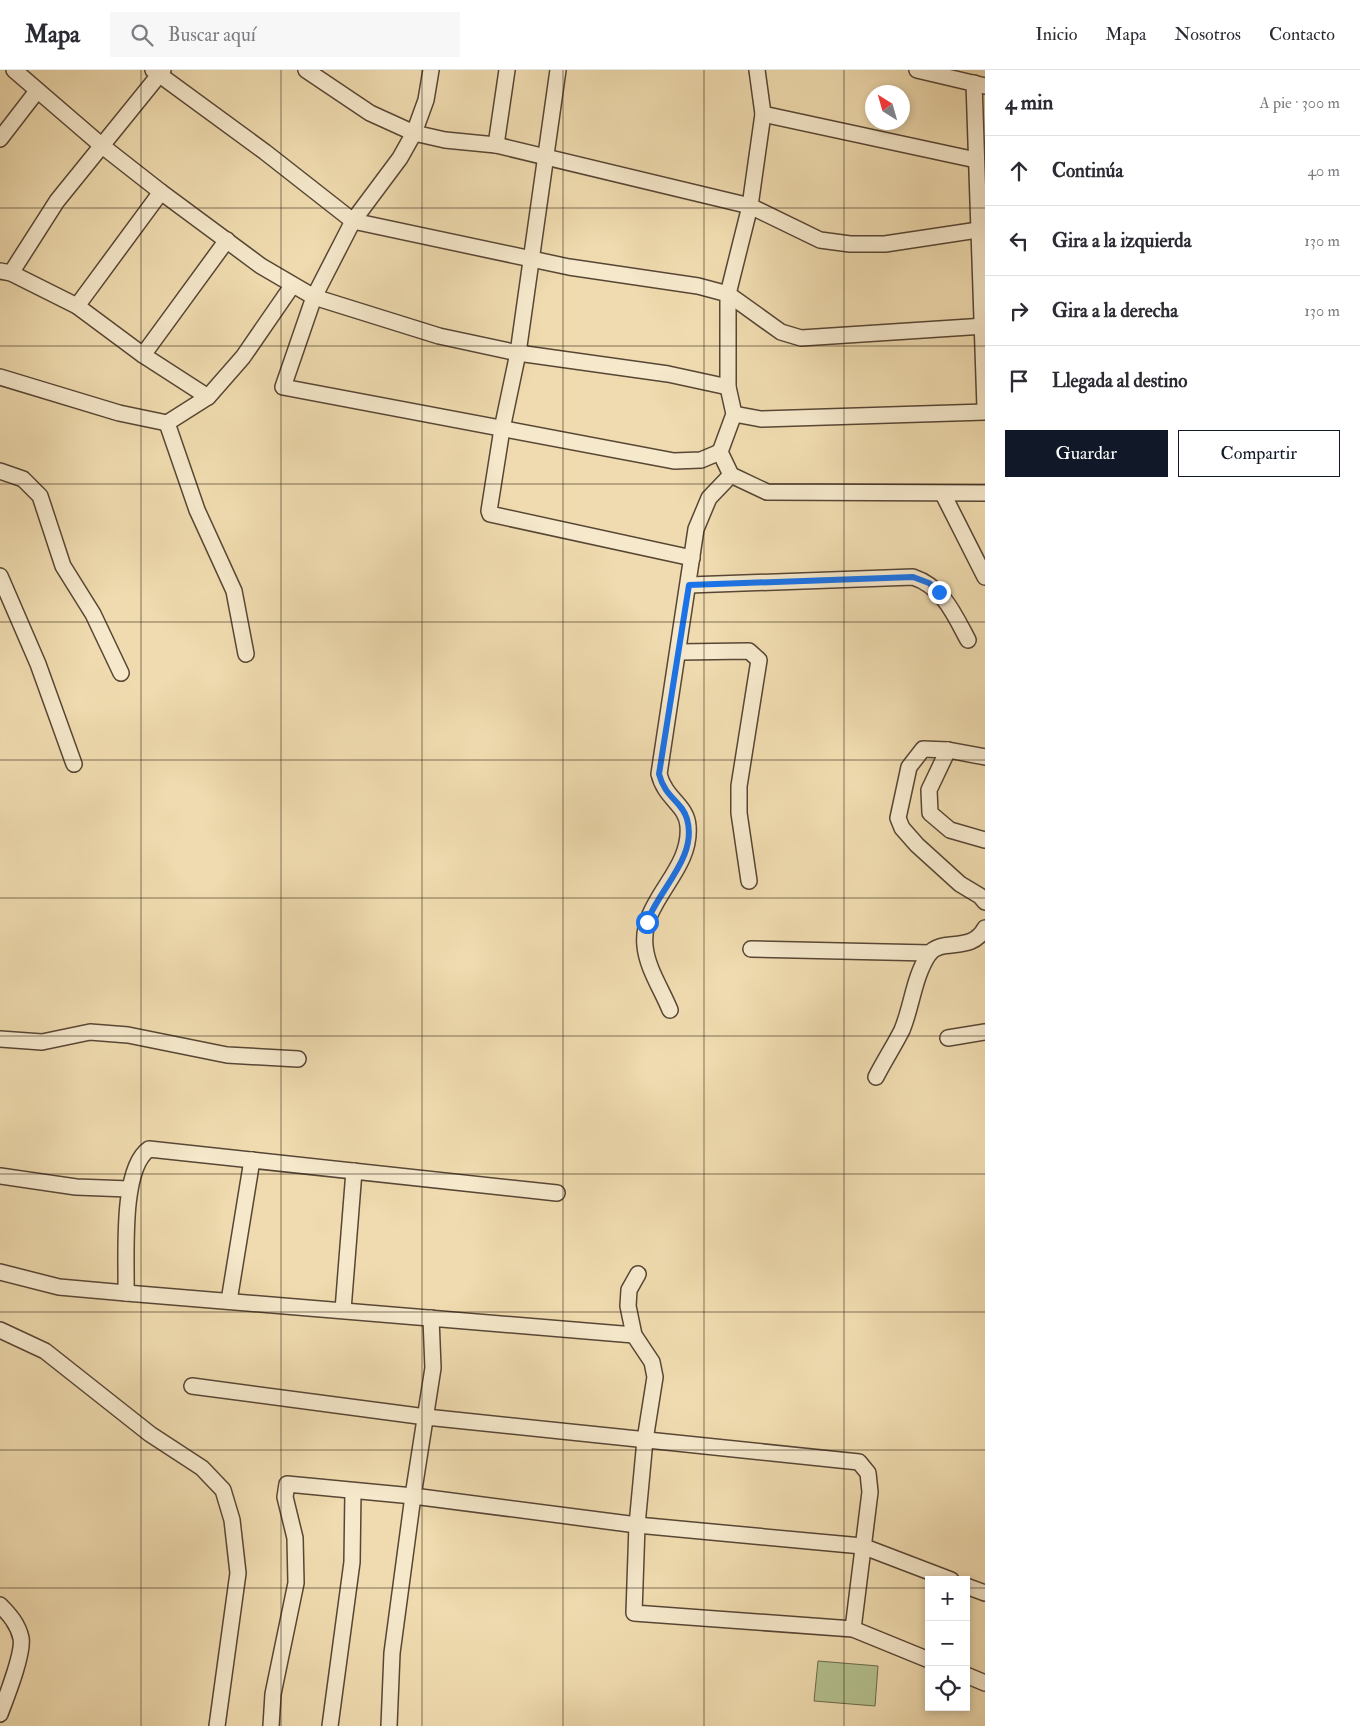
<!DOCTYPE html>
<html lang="es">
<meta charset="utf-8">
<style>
:root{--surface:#fff;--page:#f7f7f7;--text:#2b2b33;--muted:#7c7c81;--line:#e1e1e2;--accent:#111827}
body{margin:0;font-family:"IM FELL Double Pica",serif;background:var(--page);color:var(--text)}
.controls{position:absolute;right:15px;bottom:15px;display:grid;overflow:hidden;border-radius:0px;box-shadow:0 2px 8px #0003}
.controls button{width:45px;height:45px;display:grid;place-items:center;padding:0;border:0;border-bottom:1px solid var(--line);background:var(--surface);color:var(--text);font:25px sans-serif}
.compass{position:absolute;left:865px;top:15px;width:45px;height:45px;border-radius:50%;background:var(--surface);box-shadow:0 2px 8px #0003;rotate:323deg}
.stop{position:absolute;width:15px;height:15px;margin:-11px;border:4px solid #1a73e8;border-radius:50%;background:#fff}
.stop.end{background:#1a73e8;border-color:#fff;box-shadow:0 1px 5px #0008}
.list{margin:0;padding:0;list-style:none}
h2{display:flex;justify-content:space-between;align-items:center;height:65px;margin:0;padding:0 20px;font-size:21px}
h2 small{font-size:16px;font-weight:400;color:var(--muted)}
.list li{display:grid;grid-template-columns:32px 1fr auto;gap:15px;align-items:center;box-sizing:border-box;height:70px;padding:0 20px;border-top:1px solid var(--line)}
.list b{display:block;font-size:19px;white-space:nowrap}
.list em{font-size:16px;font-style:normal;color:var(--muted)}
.actions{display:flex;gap:10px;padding:15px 20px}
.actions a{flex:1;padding:11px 0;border:1px solid var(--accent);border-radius:0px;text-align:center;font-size:18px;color:var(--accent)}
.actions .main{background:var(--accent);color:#fff}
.icon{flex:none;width:28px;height:28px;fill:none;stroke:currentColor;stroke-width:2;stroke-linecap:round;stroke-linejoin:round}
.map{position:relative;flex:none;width:985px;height:1656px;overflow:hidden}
header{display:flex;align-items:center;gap:30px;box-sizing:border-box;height:70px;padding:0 25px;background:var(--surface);border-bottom:1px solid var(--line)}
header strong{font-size:24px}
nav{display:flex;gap:28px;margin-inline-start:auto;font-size:18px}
.search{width:350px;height:45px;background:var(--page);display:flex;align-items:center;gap:12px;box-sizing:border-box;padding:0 18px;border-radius:0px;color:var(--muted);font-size:19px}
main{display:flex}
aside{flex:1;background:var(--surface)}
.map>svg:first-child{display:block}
.green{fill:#b4c18f;stroke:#6c6b4e}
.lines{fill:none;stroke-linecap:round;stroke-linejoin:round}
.minor-casing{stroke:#584635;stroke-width:18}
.minor{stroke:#f5e8cb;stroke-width:15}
.route{stroke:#1a73e8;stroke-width:6}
.grid{fill:none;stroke:#25150c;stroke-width:1;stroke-opacity:0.55}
</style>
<header>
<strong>Mapa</strong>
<div class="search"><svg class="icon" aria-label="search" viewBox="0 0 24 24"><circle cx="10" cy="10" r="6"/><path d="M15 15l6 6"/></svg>Buscar aquí</div>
<nav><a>Inicio</a><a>Mapa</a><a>Nosotros</a><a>Contacto</a></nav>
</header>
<main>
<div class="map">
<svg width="985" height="1656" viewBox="0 0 985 1656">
<rect width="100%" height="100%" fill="#efdbaf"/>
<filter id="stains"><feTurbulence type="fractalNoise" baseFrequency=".004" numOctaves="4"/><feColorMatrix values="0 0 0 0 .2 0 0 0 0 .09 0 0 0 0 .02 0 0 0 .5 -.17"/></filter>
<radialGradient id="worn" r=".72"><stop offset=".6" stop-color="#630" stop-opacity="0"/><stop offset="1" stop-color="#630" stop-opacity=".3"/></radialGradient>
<path class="green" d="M818 1591 878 1596 875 1636 814 1631Z"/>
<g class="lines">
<defs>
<g id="minor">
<path d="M14 0 101 75 161 122 261 196 314 227 439 266 518 283 668 304 728 317"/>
<path d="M153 0 265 82 353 151 569 197 698 216 728 224 781 262 801 268 985 256"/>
<path d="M306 0 370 43 414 63 445 70 496 75 750 136 820 170 850 174H885L985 159"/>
<path d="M431 0 426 30 414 63 400 88 353 151 314 227 283 317 674 391 701 390 720 382"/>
<path d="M558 0 518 283 502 359 489 441 490 444 692 488"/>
<path d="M757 0 763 44 750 136 728 224V317L734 344 720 382 731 405 767 422 985 423"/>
<path d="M917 0 985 16"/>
<path d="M974 13 985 338"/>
<path d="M763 44 976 90"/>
<path d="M0 69 37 21"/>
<path d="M496 75 507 0"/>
<path d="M0 201 11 203 77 236 143 285 208 327 243 287 292 216"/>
<path d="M11 203 57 131 163 0"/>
<path d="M77 236 161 122"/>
<path d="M143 285 227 170"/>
<path d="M0 307 119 343 167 353 208 327"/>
<path d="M734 344 761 349 985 342"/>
<path d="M167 353 197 440 234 521 246 584"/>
<path d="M0 401 23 409 40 426 63 496 93 544 121 603"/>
<path d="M943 424 985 507"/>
<path d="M0 506 38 594 74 694"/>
<path d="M689 515 913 507C943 517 954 544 968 570"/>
<path d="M679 582 749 581 759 590 739 716V743L749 811"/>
<path d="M948 680 929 720 930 743 950 760 985 770"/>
<path d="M985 687 948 680 923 679 909 697 898 748 902 758 917 775 960 814 980 826 985 832"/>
<path d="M751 879 930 883"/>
<path d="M670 940C662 920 647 898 645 876 640 830 692 802 688 756 687 735 665 729 659 704L696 459 709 428 731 405"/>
<path d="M948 968 985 962"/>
<path d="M0 969 42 972 90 962 128 965 227 985 298 989"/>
<path d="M876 1007C884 991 894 976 902 960 912 936 914 906 929 884 942 867 971 884 985 858"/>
<path d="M0 1106 76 1117 129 1119"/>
<path d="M0 1202 59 1217 126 1223 634 1265"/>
<path d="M638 1204 629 1220 628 1236 634 1265 652 1292 655 1307 645 1370 637 1455 634 1543 853 1559 929 1590"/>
<path d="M126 1223C127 1189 120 1099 149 1079L557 1123"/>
<path d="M229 1231 252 1090"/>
<path d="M343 1240 354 1101"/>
<path d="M0 1260 45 1281 150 1364 202 1398 223 1420 232 1450 238 1503 217 1656"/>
<path d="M192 1316 426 1347 859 1392 868 1403 870 1422 853 1559"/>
<path d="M966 1516 985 1523"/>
<path d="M0 1535C9 1544 18 1554 21 1568 24 1583 6 1628 0 1644"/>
<path d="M966 1605 985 1613"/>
<path d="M271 1656 273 1624 296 1513 295 1468 285 1427 287 1414 413 1426 637 1455 862 1476 951 1510"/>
<path d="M330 1656 352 1492 353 1421"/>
<path d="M389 1656 392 1583 413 1426 433 1298 431 1248"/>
</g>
</defs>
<use href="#minor" class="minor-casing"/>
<use href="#minor" class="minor"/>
</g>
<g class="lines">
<path class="route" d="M647 852C659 819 698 787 687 749 682 731 665 728 659 704L689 515 913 507 929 513 939 522"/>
</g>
<path class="grid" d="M141 0V1656M281 0V1656M422 0V1656M563 0V1656M704 0V1656M844 0V1656M0 138H985M0 276H985M0 414H985M0 552H985M0 690H985M0 828H985M0 966H985M0 1104H985M0 1242H985M0 1380H985M0 1518H929M966 1518H985"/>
<rect width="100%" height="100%" filter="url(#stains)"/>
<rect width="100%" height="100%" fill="url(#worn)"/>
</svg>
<div class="controls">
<button>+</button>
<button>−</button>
<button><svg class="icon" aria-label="locate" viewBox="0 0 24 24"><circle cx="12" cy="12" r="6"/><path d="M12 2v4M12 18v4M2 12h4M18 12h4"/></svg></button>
</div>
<svg class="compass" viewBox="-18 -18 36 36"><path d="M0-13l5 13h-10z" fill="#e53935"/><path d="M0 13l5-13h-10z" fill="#7c7c81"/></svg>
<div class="stop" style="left:647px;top:852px"></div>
<div class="stop end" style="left:939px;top:522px"></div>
</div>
<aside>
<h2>4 min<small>A pie · 300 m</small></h2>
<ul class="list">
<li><svg class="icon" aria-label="ahead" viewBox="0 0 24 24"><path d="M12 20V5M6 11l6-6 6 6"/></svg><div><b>Continúa</b></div><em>40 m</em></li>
<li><svg class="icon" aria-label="left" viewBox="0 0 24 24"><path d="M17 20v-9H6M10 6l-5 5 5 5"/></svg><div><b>Gira a la izquierda</b></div><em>130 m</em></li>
<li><svg class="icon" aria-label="right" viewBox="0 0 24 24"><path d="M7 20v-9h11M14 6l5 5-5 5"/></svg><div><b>Gira a la derecha</b></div><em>130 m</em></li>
<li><svg class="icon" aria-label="arrive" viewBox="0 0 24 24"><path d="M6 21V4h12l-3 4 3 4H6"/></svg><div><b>Llegada al destino</b></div></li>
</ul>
<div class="actions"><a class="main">Guardar</a><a>Compartir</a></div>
</aside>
</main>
